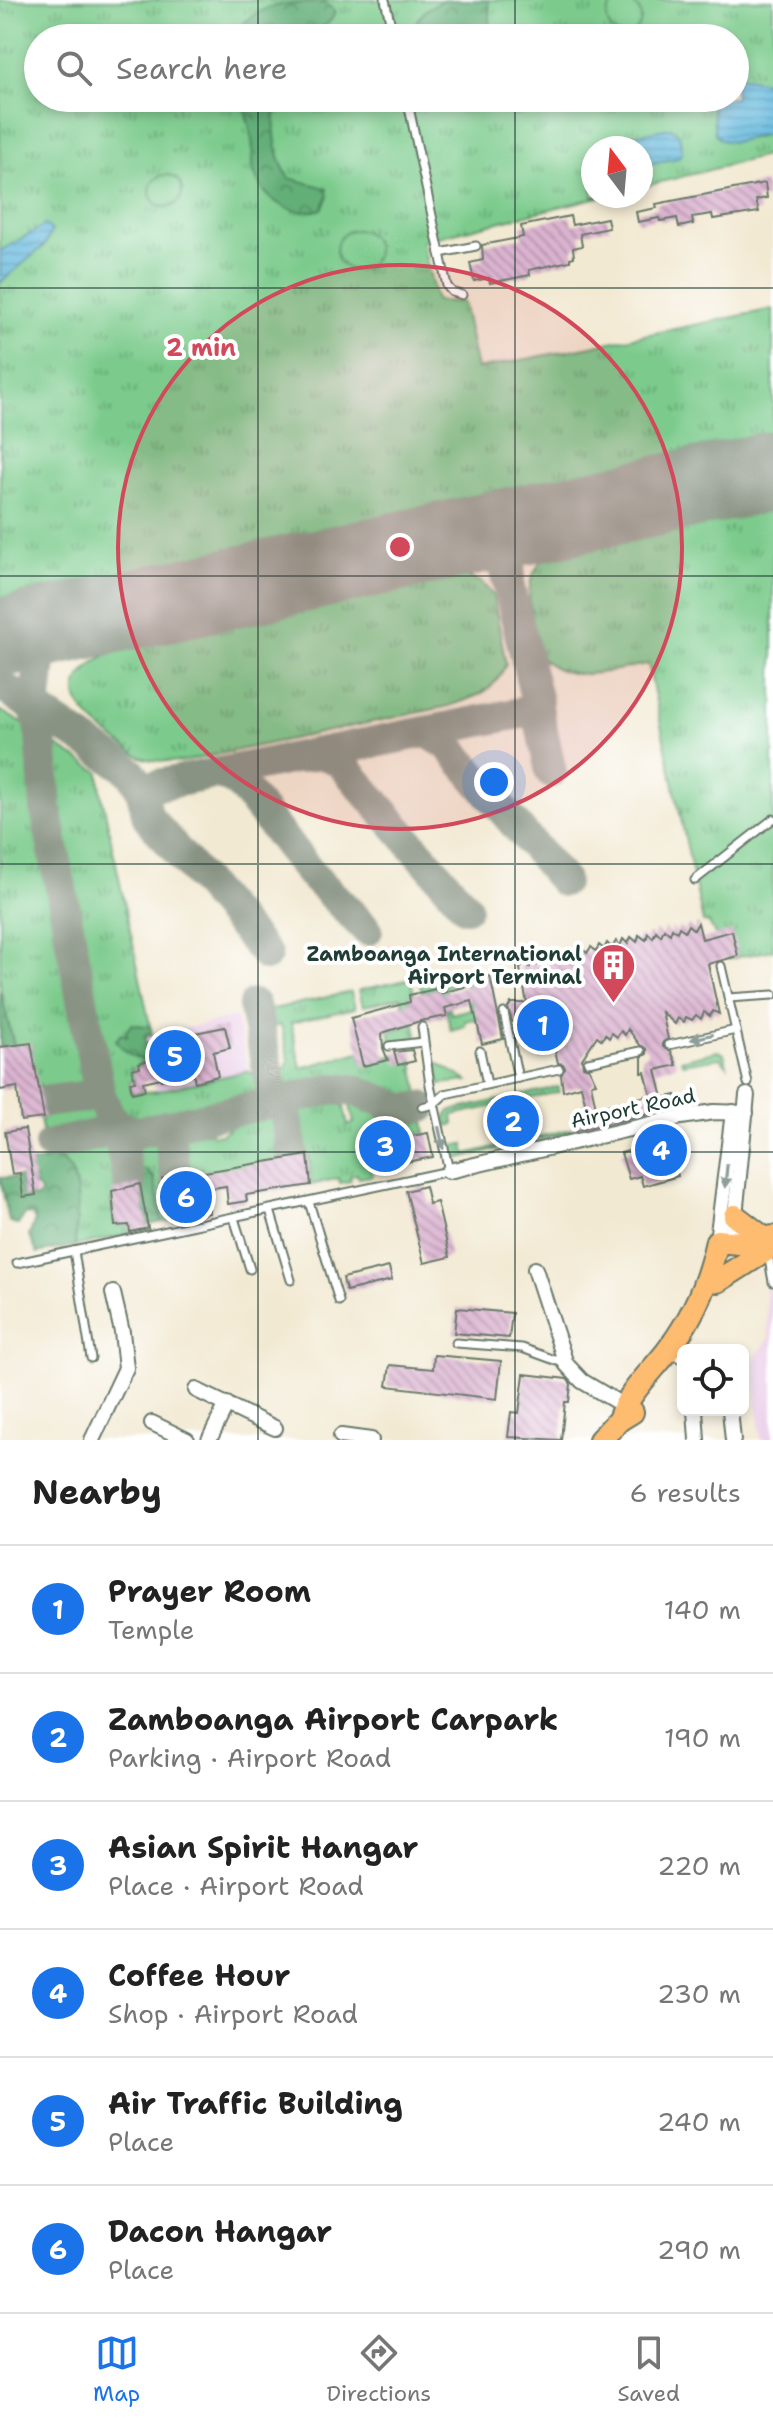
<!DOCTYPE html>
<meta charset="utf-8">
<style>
:root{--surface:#fff;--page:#f2f2f2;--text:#222;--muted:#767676;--line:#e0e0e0;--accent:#1a73e8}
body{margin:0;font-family:"Shantell Sans",sans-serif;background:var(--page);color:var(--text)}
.controls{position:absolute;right:24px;bottom:24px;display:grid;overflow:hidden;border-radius:12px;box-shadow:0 4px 12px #0003}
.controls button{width:72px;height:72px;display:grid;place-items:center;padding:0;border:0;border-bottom:2px solid var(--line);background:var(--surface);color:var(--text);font:40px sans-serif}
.compass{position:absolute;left:581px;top:136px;width:72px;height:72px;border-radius:50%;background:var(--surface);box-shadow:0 4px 12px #0003;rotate:344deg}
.you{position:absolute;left:494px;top:782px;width:28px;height:28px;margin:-20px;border:6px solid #fff;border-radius:50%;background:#1a73e8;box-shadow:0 0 0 12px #1a73e833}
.badge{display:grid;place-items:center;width:52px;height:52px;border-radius:50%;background:var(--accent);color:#fff;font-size:26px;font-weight:700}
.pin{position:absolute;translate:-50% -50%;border:4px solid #fff;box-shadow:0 2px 8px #0006}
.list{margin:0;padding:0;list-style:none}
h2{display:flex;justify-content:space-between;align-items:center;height:104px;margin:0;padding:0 32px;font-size:34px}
h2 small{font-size:26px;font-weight:400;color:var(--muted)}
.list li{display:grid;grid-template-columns:52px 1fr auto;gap:24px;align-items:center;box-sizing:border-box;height:128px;padding:0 32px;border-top:2px solid var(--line)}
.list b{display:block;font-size:30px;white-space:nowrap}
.list p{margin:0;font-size:26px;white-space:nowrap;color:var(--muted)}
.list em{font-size:26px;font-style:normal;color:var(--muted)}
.icon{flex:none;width:44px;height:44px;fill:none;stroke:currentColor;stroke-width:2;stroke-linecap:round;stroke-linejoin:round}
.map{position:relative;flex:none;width:773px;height:1440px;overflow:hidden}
.search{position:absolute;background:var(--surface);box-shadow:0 4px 12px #0003;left:24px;right:24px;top:24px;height:88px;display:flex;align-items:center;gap:20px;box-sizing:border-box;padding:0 28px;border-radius:44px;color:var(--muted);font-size:30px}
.sheet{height:872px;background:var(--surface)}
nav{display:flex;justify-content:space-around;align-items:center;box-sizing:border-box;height:112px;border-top:2px solid var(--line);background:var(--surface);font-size:22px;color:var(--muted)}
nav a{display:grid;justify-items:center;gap:4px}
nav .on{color:var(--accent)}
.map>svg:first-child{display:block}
.built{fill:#ecd1ea}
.grass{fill:url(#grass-tufts);stroke:#4d8460;stroke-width:2;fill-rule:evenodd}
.forest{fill:url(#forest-crowns);stroke:#427656;stroke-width:2}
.garden{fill:#7bcb8c;stroke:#4d8460;stroke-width:2}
.water{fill:url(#water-rules);stroke:#407a88;stroke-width:2}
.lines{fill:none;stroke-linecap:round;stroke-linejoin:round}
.taxiway{stroke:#889383;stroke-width:32}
.runway{stroke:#889383;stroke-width:80}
.building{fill:url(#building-back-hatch);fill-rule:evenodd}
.lane-casing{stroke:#69796b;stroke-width:11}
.street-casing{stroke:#69796b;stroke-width:18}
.primary-casing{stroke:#69796b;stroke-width:26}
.lane{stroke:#fff;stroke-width:7}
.street{stroke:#fff;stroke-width:14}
.primary{stroke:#febc70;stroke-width:22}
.oneway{fill:#8f9e9a}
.grid{fill:none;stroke:#1f3d34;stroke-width:2;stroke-opacity:0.55}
.ring{fill:none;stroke:#d1495b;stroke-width:4}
.labels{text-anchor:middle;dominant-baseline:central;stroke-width:8;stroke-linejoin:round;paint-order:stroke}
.poi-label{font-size:20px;font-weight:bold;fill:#1f3d34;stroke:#fff;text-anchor:end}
.street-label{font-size:20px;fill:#1f3d34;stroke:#fff}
.centre{fill:#d1495b;stroke:#fff;stroke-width:4}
.ring-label{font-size:24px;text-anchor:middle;font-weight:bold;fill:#d1495b;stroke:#fff;stroke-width:8;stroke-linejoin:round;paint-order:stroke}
</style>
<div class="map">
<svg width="773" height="1440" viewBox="0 0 773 1440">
<defs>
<pattern id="grass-tufts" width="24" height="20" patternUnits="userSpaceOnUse" patternTransform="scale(2)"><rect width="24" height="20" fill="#7bcb8c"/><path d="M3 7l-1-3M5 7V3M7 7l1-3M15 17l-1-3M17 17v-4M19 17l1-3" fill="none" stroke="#64a673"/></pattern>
<pattern id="forest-crowns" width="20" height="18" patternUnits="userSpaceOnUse" patternTransform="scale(2)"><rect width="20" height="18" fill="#64af78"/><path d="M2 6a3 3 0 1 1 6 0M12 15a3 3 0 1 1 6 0" fill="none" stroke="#529063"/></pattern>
<pattern id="water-rules" width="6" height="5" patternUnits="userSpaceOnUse" patternTransform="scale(2)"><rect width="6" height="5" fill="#60b7dd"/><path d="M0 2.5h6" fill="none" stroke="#4f96b4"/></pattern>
<pattern id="building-back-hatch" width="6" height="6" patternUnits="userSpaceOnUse" patternTransform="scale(2)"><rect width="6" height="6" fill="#dbb3d0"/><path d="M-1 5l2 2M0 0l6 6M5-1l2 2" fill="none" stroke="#b193aa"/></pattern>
</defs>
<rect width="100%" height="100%" fill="#fff"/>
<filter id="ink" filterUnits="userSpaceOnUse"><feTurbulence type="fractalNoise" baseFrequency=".0125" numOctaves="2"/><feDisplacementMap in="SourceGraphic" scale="16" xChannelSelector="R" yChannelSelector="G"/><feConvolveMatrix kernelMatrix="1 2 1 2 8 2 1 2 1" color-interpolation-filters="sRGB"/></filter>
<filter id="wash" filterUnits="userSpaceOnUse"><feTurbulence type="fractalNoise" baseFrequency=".006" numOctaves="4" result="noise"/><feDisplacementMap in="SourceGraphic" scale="32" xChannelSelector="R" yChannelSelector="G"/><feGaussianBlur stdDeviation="1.8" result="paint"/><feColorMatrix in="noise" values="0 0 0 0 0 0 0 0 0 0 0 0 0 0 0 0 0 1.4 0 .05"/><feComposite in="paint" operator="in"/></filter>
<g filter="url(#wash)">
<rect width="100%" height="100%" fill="#f2e9d2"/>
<g class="built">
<path d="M236 1017 248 1071 156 1091 145 1037Z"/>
<path d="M773 1262V1440H761L753 1361 769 1338 763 1265Z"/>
</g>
<g class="grass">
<path d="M0 0H773V154L641 187V148H593V196H603L422 241 436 301 463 302 477 369 773 309V431L0 598ZM38 38H735V98H38Z"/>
<path d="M773 509V950L728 959 709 923 703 922 648 664C614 669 569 687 541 657 534 623 517 585 544 559Z"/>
<path d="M465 576 481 582 493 595 506 664C493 694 477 696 449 706L181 762C169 761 155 762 144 758 132 754 122 744 112 737 73 709 57 682 108 654Z"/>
<path d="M0 710 25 725 37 754 42 816 91 1077 87 1087 41 1094 40 1085H36L31 1044 14 1046 0 989Z"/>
<path d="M50 744H54L99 772 101 792 152 1035 145 1037 149 1060 139 1063 140 1067 132 1069 135 1081 130 1082 132 1093 157 1091 248 1071 265 1081 267 1089 262 1097 137 1124 122 1119 112 1105 53 815 48 783Z"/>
<path d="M464 968 470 969 472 973 477 1021 474 1019 465 1021V1026L451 1030 440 988 422 992 418 978ZM464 982 471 1009 451 1014 445 987Z"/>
<path d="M411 979 414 994 409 996 417 1035 412 1040 392 1043 389 1031 408 1026 401 997 363 1006 359 990Z"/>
<path d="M351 992 355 1008 291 1023 301 1068 360 1052 363 1065 387 1060V1057L395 1055 413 1061 420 1101C392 1108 374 1085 347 1082 326 1080 295 1099 278 1087L274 1074 283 1072 289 1061 281 1025 265 1028 263 1018 273 1009Z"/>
<path d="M718 1051 724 1054 727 1065 720 1058 683 1064 681 1060Z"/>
<path d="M436 1062 468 1081 440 1084Z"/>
<path d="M558 1087 559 1092 453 1115 454 1125 448 1127 446 1117 450 1111Z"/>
<path d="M351 1096 377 1104 382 1113 376 1142 372 1143 374 1153 369 1155 373 1176 359 1178 357 1174 350 1176 351 1181 340 1183 339 1178 311 1185 309 1156 296 1157C289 1109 285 1108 335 1097L343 1103 348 1125 354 1123 349 1101Z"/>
<path d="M84 1102 93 1106 111 1127 50 1140 48 1131H42L40 1119 43 1118 42 1106Z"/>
<path d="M272 1110 281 1116 289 1158 204 1182 202 1171 181 1175 174 1138 178 1132 198 1128 214 1135 221 1134 247 1116Z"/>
<path d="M398 1113 405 1116 423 1113 426 1133 391 1139 394 1118Z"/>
<path d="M571 1129 572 1132 455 1159 452 1146 464 1144 466 1154Z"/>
<path d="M117 1135 120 1137 118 1150 126 1188 111 1201 115 1226 129 1225 130 1234 75 1246 76 1194 58 1159H53L51 1149Z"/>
<path d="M156 1135 164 1140 171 1177 162 1180 170 1221 162 1222 154 1177 136 1170 131 1172 127 1155 132 1143Z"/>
</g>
<g class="forest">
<path d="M443 0H488L490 25 496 38C480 38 465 37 449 36 436 35 429 41 417 33V20L427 9Z"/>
<path d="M326 3 335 11C330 33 303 32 285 31L282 38H230C261 0 280 4 326 3Z"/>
<path d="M243 98H277C272 125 274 155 289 178L326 188 328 196 322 209C292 219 258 198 253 166 252 157 254 149 252 141 250 126 245 113 243 98Z"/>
<path d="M481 98H533L528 112C510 120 495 109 481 98Z"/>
<path d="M0 989 14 1046 0 1047Z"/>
<path d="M132 1024 151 1027 152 1035 145 1037 149 1060C135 1060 124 1052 116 1040L121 1034 127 1036 126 1031Z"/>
<path d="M58 1159C86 1173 76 1220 75 1246L37 1253 29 1236 35 1220 32 1215 25 1214 18 1225 9 1221 0 1178 20 1177 23 1196 38 1198 41 1193 31 1181V1163Z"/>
<path d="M144 1169 154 1177 162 1222 148 1225 140 1185H135L131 1172Z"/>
</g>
<g class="garden">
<circle cx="624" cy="18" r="17"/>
<circle cx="166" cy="191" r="16"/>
<circle cx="356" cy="250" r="20"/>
</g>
<g class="water">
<path d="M735 76 773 83V133L733 142 721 140 715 134 714 126 712 98H735Z"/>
<path d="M671 128 679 134 682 152 678 158 641 165V148H593V161L591 149 596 142Z"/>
<path d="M45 225 52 230 45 245 0 283V251Z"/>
</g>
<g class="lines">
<g class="taxiway">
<path d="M509 580C509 546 515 536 545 520"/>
<path d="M63 625 51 636 44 648 40 661 35 708 41 735 46 809 100 1095C110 1118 112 1127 138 1132L333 1089 357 1091 405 1110 422 1107"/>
<path d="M0 685 126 768C143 783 142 796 148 817L266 955"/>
<path d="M537 707 551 772"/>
<path d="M427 732 447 744 563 881"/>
<path d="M318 753 334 758 341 763 466 907"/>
<path d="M216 774 230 777 243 788 310 873 367 930"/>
<path d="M143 788 536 710 537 702 503 563 490 548 463 538"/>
<path d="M254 1005 275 1102"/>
<path d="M284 1100 293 1158"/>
<path d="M42 1102 100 1095"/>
<path d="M167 1125 176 1176"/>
<path d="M130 1130 122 1150 130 1187"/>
<path d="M50 1145 121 1129"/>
</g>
<path class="runway" d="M0 638 773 471"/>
</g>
<g id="blocks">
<g class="building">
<path d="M765 183 767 198 756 200 759 212 713 219 712 214 692 217 693 224 679 227 677 218 660 221 659 218 638 222 636 212 657 208 656 204Z"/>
<path d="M570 216 572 225 607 218 609 228 580 234 582 246 573 248 574 257 570 258V261L529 270 530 275 490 283 489 278 474 281 470 263 483 260 482 245 523 237 521 226Z"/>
<path d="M698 923 702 939 732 931 738 956 708 964 719 1014 713 1011 710 1016 704 1012 701 1019 696 1015 692 1020 686 1017 684 1022 678 1018 675 1024 662 1012 668 1039 663 1042V1047L671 1051 677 1065 656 1070 663 1098 676 1095 679 1107 575 1131 572 1117 588 1114 581 1086 563 1091 561 1075 565 1068 563 1064 558 1063 552 1037 544 1052 540 1048 536 1053 528 1016 515 1023 512 1021 508 1008 511 1003H527L520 969 524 962 530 967 533 960 537 965 541 958 546 963 549 957 555 961 558 954 563 959 566 952 571 957 574 950 580 955 582 949 587 953 591 947 596 951 599 945 604 949 607 943 612 948 616 941 620 946 623 939 628 944 631 937 637 942 639 935 646 940 648 933 653 938 656 931 661 936 664 929 670 934 672 928 677 932 679 927 685 931 688 925 694 930ZM628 1029 640 1045 647 1049V1054L642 1057V1073L645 1072 651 1095 596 1108 591 1084 596 1083 589 1068 583 1066 582 1059 597 1036 602 1040 605 1034 609 1038 612 1033 617 1037 621 1031 625 1035Z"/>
<path d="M490 976 503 1039 482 1044 472 1001 445 1008 447 1016 420 1021 382 1033 383 1048 388 1060 363 1066 351 1018 410 1002 409 995 440 988 442 993 468 986 467 981Z"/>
<path d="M225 1027 230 1048 213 1052 218 1076 195 1082 193 1073 161 1080V1078L143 1082 145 1090 132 1093 130 1082 135 1081 132 1069 140 1067 139 1063 168 1054 165 1039Z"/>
<path d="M31 1043 44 1118 21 1121 17 1087 0 1090V1047Z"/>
<path d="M412 1050 415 1061 398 1065 394 1052Z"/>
<path d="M25 1129 36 1195 23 1197 20 1173 12 1174 5 1132Z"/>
<path d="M428 1133 433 1157 401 1163 400 1159 395 1160 393 1150 374 1153 372 1143Z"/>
<path d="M668 1140 678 1176 643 1186 640 1176 629 1179 621 1153Z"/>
<path d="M308 1155 311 1185 246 1195 247 1201 228 1204 226 1186 206 1189 210 1213 170 1221 162 1179Z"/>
<path d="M140 1184 148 1228 130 1232 129 1225 115 1226 112 1191Z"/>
<path d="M425 1186 429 1204 437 1202 450 1257 424 1263 406 1191Z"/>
<path d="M389 1267 392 1280 346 1291 343 1278Z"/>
<path d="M457 1308 512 1313 509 1338 454 1333Z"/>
<path d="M434 1355 501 1361 497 1399 387 1386 390 1365 433 1369Z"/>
<path d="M524 1374 567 1379 571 1384 569 1402H565L561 1440 508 1437 511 1412 519 1413Z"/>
</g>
</g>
</g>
<g filter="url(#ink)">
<use href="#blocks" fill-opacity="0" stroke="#69796b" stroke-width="2"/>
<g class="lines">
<defs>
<g id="lane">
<path d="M385 0 394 38"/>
<path d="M407 98 447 286 452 292 462 295"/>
<path d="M440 253 476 246"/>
<path d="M695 880 773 819"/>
<path d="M721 966 748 1083"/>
<path d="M728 998 773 995"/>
<path d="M504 1013 518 1078"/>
<path d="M669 1045 736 1030"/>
<path d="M389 1046 423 1042"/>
<path d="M480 1051 487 1084"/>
<path d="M588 1062 641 1051"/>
<path d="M422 1107 434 1104 445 1094 559 1069"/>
<path d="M309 1202 339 1301"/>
<path d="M270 1210 291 1280"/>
<path d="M234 1218 250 1269"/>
<path d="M74 1251 91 1358"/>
<path d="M768 1253 773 1282"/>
<path d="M17 1263 449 1171 430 1085 422 1027"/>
<path d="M456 1343 522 1348 563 1363"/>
</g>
<g id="street">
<path d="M449 1171 681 1117 714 1112 746 1113"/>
<path d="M717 1241 733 1112"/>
<path d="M729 1243 735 1216 747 1095"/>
<path d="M535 1269 566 1364 582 1381 629 1409"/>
<path d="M680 1354 683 1357"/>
<path d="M196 1390 275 1428"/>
<path d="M695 1410 697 1440"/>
<path d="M730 1410 733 1440"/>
<path d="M152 1423 187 1440"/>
<path d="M341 1436 371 1440"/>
<path d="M92 1440 126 1368 122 1332 113 1293"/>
<path d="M209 1440 227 1404"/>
</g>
<g id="primary">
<path d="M735 1216 765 1239"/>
<path d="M718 1281 765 1251"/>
<path d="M619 1420C628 1392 652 1372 669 1349 693 1317 709 1279 717 1241L739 1243 773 1237"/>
<path d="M600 1440 619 1420 632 1412"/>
</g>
</defs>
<use href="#lane" class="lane-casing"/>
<use href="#street" class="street-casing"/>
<use href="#primary" class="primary-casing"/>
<use href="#lane" class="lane"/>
<use href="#street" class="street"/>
<use href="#primary" class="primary"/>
</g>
<defs><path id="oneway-solid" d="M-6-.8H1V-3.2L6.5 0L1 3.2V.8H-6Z" transform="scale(2)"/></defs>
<g class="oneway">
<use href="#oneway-solid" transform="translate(702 1037) rotate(167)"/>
<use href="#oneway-solid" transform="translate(441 1138) rotate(78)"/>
<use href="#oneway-solid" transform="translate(726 1176) rotate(96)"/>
</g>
</g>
<path class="grid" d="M258 0V38M515 0V38M258 98V1440M515 98V1440M0 288H773M0 576H773M0 864H773M0 1152H773"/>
<circle cx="400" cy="547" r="282" fill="#d1495b" fill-opacity=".12"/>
<circle class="ring" cx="400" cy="547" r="282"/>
<defs>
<symbol id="building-pin" viewBox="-11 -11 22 30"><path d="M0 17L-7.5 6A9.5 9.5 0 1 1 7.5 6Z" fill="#d1495b" stroke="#fff"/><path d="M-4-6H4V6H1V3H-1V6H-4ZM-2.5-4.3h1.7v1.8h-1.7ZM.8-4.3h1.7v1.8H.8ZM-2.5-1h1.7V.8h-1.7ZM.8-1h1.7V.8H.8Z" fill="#fff"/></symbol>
</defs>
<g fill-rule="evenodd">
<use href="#building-pin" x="588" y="940" width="51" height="69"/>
</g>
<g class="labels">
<g class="poi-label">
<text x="582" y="954">Zamboanga International<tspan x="582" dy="23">Airport Terminal</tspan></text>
</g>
<g class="street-label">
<text transform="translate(633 1108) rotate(-12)">Airport Road</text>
</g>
</g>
<circle cx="400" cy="547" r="12" class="centre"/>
<g class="ring-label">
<text x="201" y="356">2 min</text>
</g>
</svg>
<div class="controls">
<button><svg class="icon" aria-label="locate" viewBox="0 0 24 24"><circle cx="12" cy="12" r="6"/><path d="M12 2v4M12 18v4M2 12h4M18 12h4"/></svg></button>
</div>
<svg class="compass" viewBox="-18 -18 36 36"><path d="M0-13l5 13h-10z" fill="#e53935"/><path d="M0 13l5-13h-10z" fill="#767676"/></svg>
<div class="you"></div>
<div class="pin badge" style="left:543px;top:1025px">1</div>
<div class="pin badge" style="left:513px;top:1121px">2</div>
<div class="pin badge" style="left:385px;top:1146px">3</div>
<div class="pin badge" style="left:661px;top:1150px">4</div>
<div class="pin badge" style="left:175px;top:1056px">5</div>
<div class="pin badge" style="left:186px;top:1197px">6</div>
<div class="search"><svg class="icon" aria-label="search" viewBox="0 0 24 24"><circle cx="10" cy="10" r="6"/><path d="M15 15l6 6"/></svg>Search here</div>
</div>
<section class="sheet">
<h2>Nearby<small>6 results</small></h2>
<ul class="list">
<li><span class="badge">1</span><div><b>Prayer Room</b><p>Temple</p></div><em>140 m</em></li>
<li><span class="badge">2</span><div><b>Zamboanga Airport Carpark</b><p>Parking · Airport Road</p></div><em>190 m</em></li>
<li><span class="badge">3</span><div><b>Asian Spirit Hangar</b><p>Place · Airport Road</p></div><em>220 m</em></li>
<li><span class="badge">4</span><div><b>Coffee Hour</b><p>Shop · Airport Road</p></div><em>230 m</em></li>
<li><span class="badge">5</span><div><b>Air Traffic Building</b><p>Place</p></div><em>240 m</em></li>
<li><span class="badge">6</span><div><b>Dacon Hangar</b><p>Place</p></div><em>290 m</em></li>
</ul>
</section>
<nav>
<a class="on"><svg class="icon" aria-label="map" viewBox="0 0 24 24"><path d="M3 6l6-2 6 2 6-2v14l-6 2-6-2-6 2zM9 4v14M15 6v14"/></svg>Map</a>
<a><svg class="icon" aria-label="directions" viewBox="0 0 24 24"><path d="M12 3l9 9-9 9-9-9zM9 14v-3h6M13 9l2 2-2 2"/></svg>Directions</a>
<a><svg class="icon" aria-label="saved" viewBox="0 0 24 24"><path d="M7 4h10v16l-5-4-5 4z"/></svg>Saved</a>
</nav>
